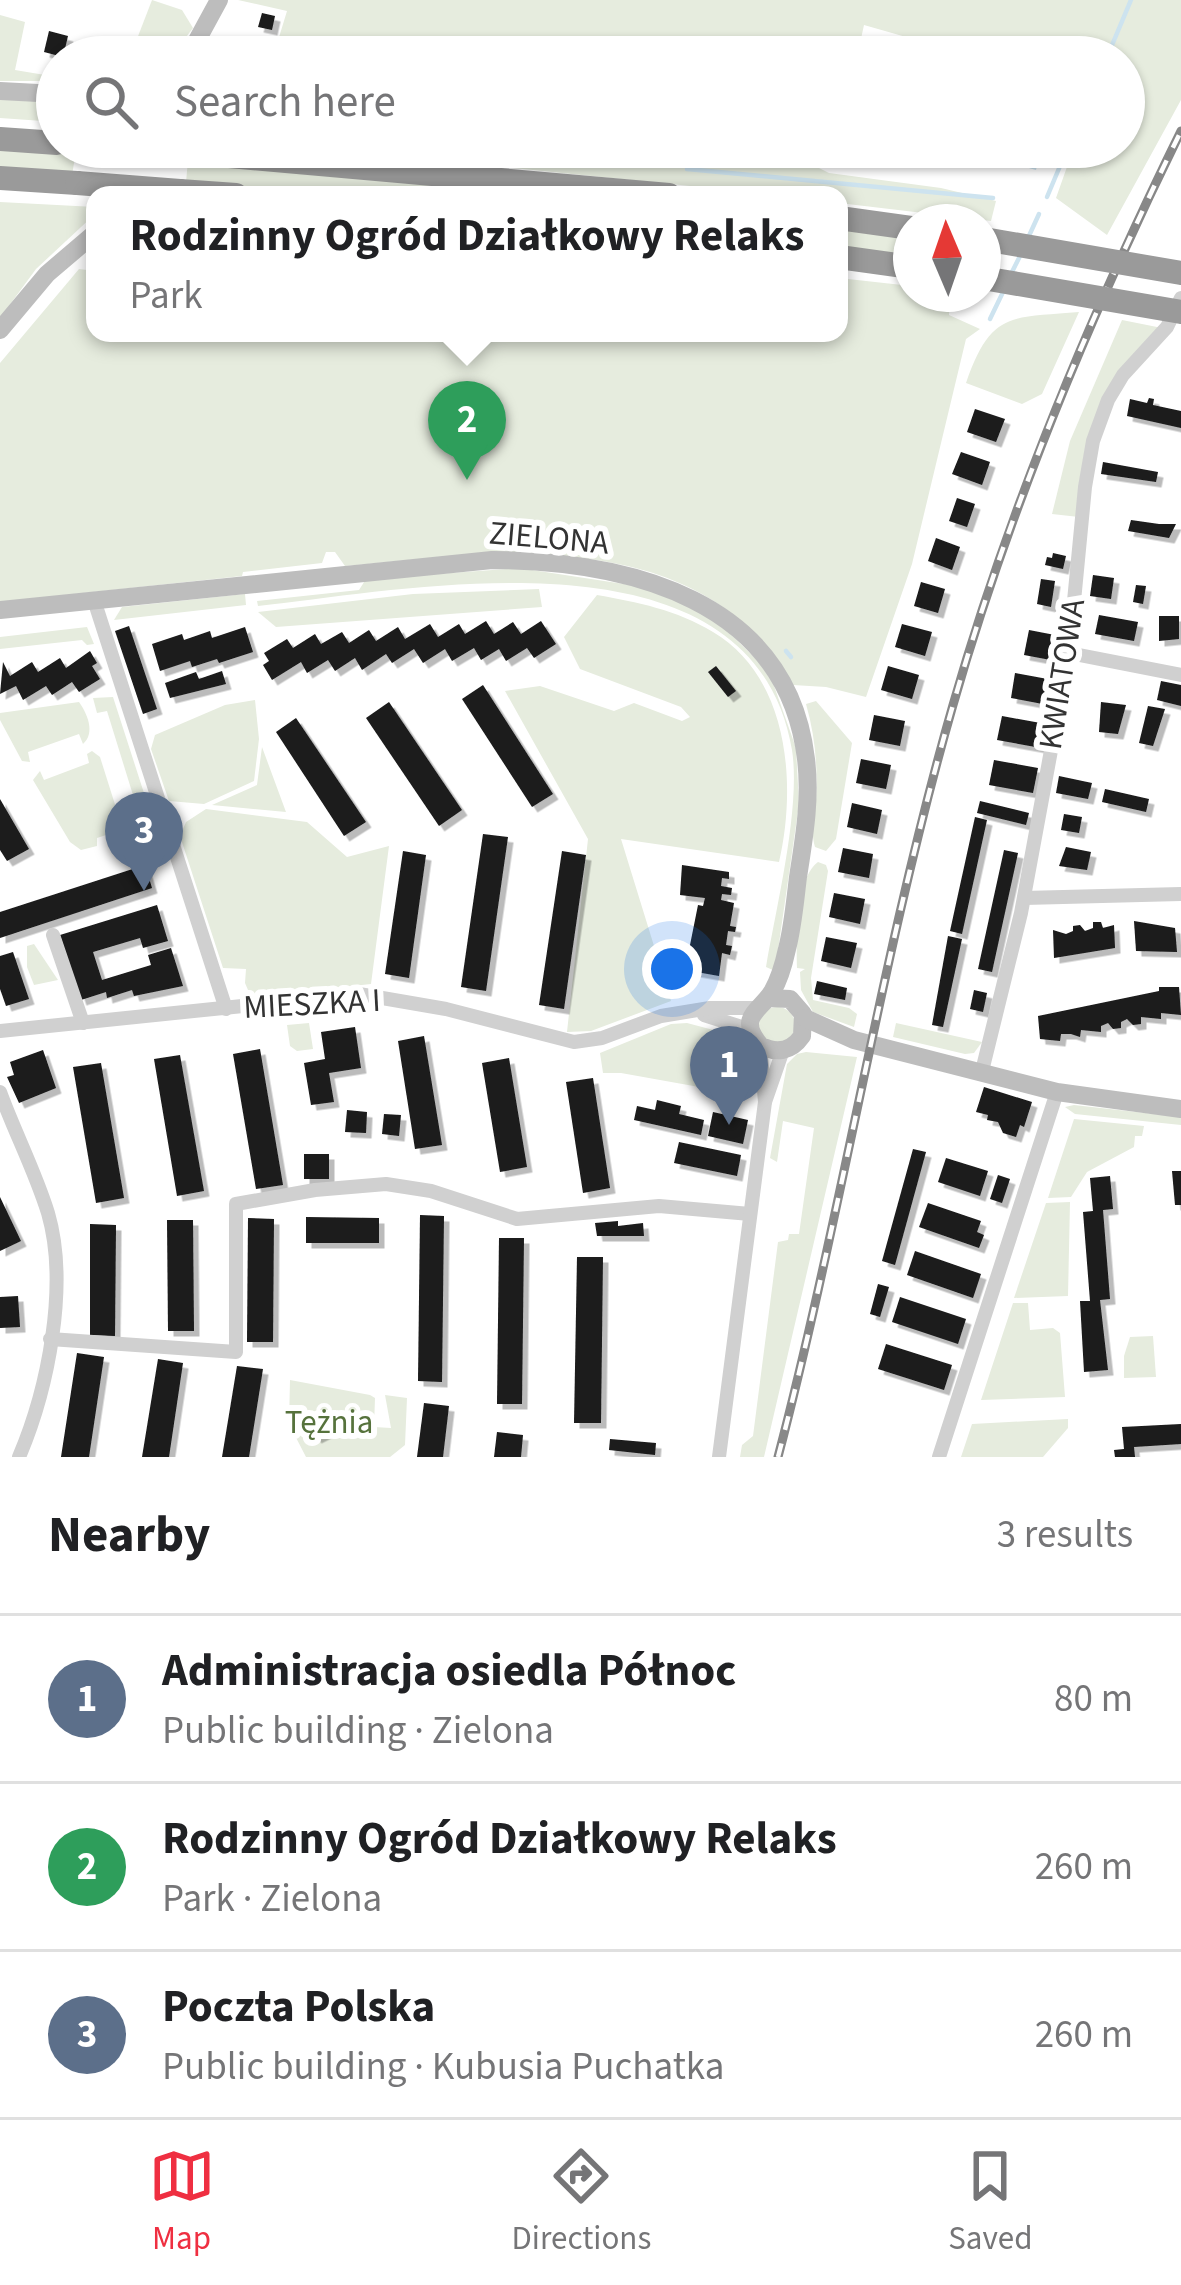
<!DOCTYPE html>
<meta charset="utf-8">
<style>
:root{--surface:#fff;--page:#f2f2f2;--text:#202124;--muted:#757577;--line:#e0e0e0;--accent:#ef2f41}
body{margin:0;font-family:"Source Sans 3",sans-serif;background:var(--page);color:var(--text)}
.compass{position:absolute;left:893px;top:204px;width:108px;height:108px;border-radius:50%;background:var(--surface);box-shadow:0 3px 9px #0004;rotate:358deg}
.you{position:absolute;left:672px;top:969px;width:42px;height:42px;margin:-30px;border:9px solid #fff;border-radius:50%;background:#1a73e8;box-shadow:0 0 0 18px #1a73e833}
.badge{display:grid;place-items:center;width:78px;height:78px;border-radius:50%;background:var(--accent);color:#fff;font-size:39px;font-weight:700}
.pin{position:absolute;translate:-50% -99px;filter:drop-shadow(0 3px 6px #0008)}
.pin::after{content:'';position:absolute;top:63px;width:42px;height:36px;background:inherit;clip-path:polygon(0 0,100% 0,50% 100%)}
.popup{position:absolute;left:86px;top:186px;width:762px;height:156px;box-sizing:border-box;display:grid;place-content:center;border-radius:24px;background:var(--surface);filter:drop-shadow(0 3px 9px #0005);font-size:39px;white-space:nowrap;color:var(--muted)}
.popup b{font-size:45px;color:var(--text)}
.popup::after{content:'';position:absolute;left:50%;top:100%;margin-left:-24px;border:24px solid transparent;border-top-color:var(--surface)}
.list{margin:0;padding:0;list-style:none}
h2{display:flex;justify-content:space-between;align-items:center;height:156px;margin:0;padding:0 48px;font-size:51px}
h2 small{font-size:39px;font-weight:400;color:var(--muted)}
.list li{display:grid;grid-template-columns:78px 1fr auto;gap:36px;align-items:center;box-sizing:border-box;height:168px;padding:0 48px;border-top:3px solid var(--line)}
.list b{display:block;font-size:45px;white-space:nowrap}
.list p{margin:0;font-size:39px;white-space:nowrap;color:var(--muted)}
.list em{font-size:39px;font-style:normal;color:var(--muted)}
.icon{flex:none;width:66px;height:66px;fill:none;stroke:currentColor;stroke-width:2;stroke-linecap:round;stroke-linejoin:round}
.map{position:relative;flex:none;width:1181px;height:1457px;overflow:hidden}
.search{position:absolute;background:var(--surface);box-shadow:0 3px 9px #0004;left:36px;right:36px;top:36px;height:132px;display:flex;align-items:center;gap:30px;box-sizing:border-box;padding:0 42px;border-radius:66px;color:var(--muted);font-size:45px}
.sheet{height:660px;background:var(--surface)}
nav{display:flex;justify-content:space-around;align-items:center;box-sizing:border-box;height:168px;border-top:3px solid var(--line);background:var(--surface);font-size:33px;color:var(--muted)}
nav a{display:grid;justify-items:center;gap:6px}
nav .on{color:var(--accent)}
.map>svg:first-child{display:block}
.green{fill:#e6ecde}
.water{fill:#cde3ef}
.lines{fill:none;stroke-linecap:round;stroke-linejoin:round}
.stream{stroke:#cde3ef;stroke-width:4.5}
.building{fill:#1a1a1a;filter:url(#shadow)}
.street{stroke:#d0d0d0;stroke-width:14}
.secondary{stroke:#bdbdbd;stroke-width:18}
.highway{stroke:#9a9a9a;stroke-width:24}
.rail-casing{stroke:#888;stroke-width:9}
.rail{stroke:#fff;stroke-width:4.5;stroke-dasharray:14;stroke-linecap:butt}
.highway-bridge{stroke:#9a9a9a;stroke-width:24}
.labels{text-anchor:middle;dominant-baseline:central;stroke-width:12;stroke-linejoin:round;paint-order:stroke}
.street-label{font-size:33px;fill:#333;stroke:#fff}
.park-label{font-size:33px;fill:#56723c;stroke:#fff}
</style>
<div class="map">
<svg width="1181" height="1457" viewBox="0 0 1181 1457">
<defs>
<filter id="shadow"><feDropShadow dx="5.5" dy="5.5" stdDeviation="0" flood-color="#0004"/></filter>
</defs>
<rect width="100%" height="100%" fill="#fff"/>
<g class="green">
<path d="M152 0 182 10 193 28 171 57H130Z"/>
<path d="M238 0H1181V100L1107 235 1056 198 1074 147H1124V57H976L864 25 857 57H273L287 11Z"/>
<path d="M0 15 25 22 15 70 57 77V81H0Z"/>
<path d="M0 99 57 102V122L0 118Z"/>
<path d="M0 145 76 151 72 175 0 170Z"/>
<path d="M305 147H777L829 173 941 188 996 201 991 221 839 203V195H778Z"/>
<path d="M188 159 575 195H321L186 183Z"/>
<path d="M0 202 95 207V214L36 269 0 318Z"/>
<path d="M839 227 911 236V260L839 249Z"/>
<path d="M79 269 95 271V333H839V278L911 286V294H950L949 315 980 329 966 339 912 564 866 697 826 687 793 685C702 524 500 551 345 566L335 552H326L322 563 243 572 242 576 0 602V363Z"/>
<path d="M1079 312 1042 394 1022 404 966 383C991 311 1010 318 1079 312Z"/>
<path d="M1122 320 1162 328 1104 399 1079 517 1052 514 1070 441Z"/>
<path d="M519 568 650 588 708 612 758 661 773 683 796 748 799 804 775 971 766 967C776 908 801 808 792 750 753 521 419 588 258 606L257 601 359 590 366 579Z"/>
<path d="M539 589 542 607 276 627 258 612 413 594Z"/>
<path d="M245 594 246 605 114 620 122 607Z"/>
<path d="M597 595C637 602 677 610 713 632 789 677 797 784 779 862L621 839 671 1001 591 1031 567 1032 588 839 505 691 540 686 614 711 634 703 682 721 690 717 681 707 580 669 564 637Z"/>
<path d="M87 627 94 644 87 645 82 640 0 649V637Z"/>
<path d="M113 697 153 821 139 835 133 826 97 838V846L81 850 70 842 33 780 40 771 44 780 89 763 87 754 92 751 100 757 118 814 137 808 107 711 97 713 93 698Z"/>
<path d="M255 700 259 739 254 781 204 804 169 801 151 749 155 735 225 705Z"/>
<path d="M816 701 852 743 836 839 826 851 815 847C810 830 815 817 816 800 818 767 815 735 806 704Z"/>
<path d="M79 702C87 713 96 733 83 744L79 734 28 752 30 762 22 761 0 720V713Z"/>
<path d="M262 747 286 812 212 805 257 785Z"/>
<path d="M206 809 307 822 347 857 389 846 371 984 251 997 245 983 246 969 223 968 180 836 186 822Z"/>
<path d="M818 862 826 865 828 871 811 978 813 1000 849 1008 857 1014 854 1027 813 1012 801 990 800 972 805 969 797 968C796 942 796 877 818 862Z"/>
<path d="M34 944 58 980 34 985 27 967V946Z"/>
<circle cx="777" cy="1025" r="18"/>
<path d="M309 1023 313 1049 297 1051 290 1046 287 1025Z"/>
<path d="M687 1023 740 1037 753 1064 747 1090 727 1092 621 1073H603L600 1053 671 1024Z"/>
<path d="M896 1023 982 1042 974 1053 965 1054 893 1037Z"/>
<path d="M806 1052 857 1057 764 1457H740L742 1445 753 1436 778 1242 788 1240 789 1234H799L814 1128 783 1121 777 1162 770 1158 787 1064 797 1054Z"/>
<path d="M1074 1105 1181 1117V1125L1075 1114 1065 1107Z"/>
<path d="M1074 1119 1144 1126 1142 1136H1135L1134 1147 1087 1172 1071 1197 1048 1198Z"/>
<path d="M1070 1202 1068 1296 1014 1298 1046 1203Z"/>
<path d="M1013 1303H1028L1030 1330 1053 1328 1060 1333 1065 1397 981 1400Z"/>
<path d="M1153 1336 1156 1377 1124 1378V1356L1130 1337Z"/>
<path d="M290 1380 370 1395 375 1398 374 1427 391 1428 385 1395 407 1398 405 1445 390 1457H306L289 1424Z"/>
<path d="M1068 1419V1428L1043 1457H961L972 1424Z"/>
</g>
<path class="water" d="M953 147H1042L1036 170Z"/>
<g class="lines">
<g class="stream">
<path d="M1107 57 1131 0"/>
<path d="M687 169 993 198"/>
<path d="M1047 197 1068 147"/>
<path d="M1028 238 1039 214"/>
<path d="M1010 276 1021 254"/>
<path d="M990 319 1003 292"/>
<path d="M786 651 791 657"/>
</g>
</g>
<g class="building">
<path d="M262 13 275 16 272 30 258 27Z"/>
<path d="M49 31 68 36 63 57 44 52Z"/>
<path d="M254 39 267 42 265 52 252 50Z"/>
<path d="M1149 398 1154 399 1153 405 1181 411V428L1127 416 1130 399 1147 403Z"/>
<path d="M975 409 1005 419 996 442 967 432Z"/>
<path d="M961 452 990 462 982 485 952 474Z"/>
<path d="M1103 462 1158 472 1156 482 1101 474Z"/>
<path d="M957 498 975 504 967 527 949 521Z"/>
<path d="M1131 520 1159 524H1176L1169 538 1128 531Z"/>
<path d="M936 538 960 547 952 570 928 561Z"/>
<path d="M1053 553 1066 556 1063 569 1045 565 1047 557 1052 558Z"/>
<path d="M1093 575 1114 578 1111 599 1090 596Z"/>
<path d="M1041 579 1055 581 1051 607 1037 604Z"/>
<path d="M921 582 945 589 938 613 914 606Z"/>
<path d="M1136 585 1146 586 1143 604 1133 602Z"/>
<path d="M1099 615 1138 622 1134 641 1095 634Z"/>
<path d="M1159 616H1179V639L1159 641Z"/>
<path d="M486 621 494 634 513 622 521 634 541 621 556 644 534 658 527 648 506 661 499 649 481 660 474 648 452 661 445 649 423 663 414 649 392 663 386 654 362 670 355 658 335 671 328 660 307 673 301 662 272 680 263 665 269 661 264 653 287 639 293 648 315 634 321 644 342 632 349 643 369 630 376 641 398 627 405 639 430 624 438 637 459 624 465 634Z"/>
<path d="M902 624 932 632 925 656 895 647Z"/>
<path d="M129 626 157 709 143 714 115 631Z"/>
<path d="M245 627 253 652 219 663 217 659 192 667 190 661 160 671 152 644 182 634 184 640 210 631 212 638Z"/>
<path d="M1029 630 1060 636 1056 661 1024 655Z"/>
<path d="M90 651 97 663 92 666 100 679 79 692 72 682 52 695 46 686 23 700 16 686 0 694 3 662 10 676 32 662 38 672 60 658 66 668Z"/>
<path d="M716 666 736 691 728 697 708 672Z"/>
<path d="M888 666 919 675 912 699 881 690Z"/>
<path d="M222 671 226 684 170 698 165 683 196 672 199 679Z"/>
<path d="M1015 673 1053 680 1048 705 1011 698Z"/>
<path d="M1161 681 1181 685V706L1157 700Z"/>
<path d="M483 685 553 794 532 807 462 699Z"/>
<path d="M389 702 462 810 439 826 366 718Z"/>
<path d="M1101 702 1126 705 1118 734 1099 732Z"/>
<path d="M1148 706 1165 709 1153 746 1139 743Z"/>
<path d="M874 715 905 721 900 746 869 740Z"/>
<path d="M1002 716 1046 724 1041 748 997 740Z"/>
<path d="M296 718 366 822 344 836 276 732Z"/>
<path d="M861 759 891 765 886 789 856 783Z"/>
<path d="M994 760 1038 768 1033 793 989 785Z"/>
<path d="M1059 776 1092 783 1088 799 1056 793Z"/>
<path d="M1105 789 1149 799 1146 812 1102 802Z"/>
<path d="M0 799 29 849 7 861 0 850Z"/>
<path d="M980 801 1029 813 1026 825 977 813Z"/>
<path d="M852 803 882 810 877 834 847 827Z"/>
<path d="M1064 814 1082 817 1079 833 1061 830Z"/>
<path d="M975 817 987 820 962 934 950 931Z"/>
<path d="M483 834 508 837 486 991 461 987Z"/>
<path d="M1066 847 1091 852 1087 870 1059 866Z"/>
<path d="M843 848 873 854 869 878 838 872Z"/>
<path d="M1004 850 1018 853 992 972 978 969Z"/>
<path d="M403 851 426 855 409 978 385 974Z"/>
<path d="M562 851 586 855 564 1009 539 1005Z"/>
<path d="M145 865 152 888 0 938V912Z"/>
<path d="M682 865 729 872V879L722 878 721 886 732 888 731 895 722 894 721 900 734 903 730 926 736 927 735 932 728 931 726 945 732 946 730 955 722 953 719 976 685 970 698 905 703 906 705 898 680 895Z"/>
<path d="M834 893 865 899 860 924 829 917Z"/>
<path d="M157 905 168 941 143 948 140 938 93 952 102 980 151 965 148 955 171 948 183 986 134 996 132 990 107 998 106 992 81 1000 60 935Z"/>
<path d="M1134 921 1175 928 1177 952 1136 951Z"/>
<path d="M1093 922H1101L1103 928 1114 925 1115 948 1054 958 1053 930 1066 934 1073 931V926L1080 925 1085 931 1093 928Z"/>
<path d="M948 936 962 939 943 1027 932 1025Z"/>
<path d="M826 937 857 943 851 968 821 961Z"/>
<path d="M13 952 29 999 6 1006 0 989V956Z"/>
<path d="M817 981 847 988 845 1000 814 994Z"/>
<path d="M1159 987H1179L1181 1015 1161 1013V1019L1141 1017V1024L1133 1025 1127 1019 1121 1022V1028L1113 1029 1108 1023 1101 1026V1032L1081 1030 1080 1037 1071 1034H1061L1060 1041 1040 1039 1038 1016 1159 991Z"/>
<path d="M974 990 987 993 983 1012 970 1009Z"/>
<path d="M355 1027 361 1068 329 1073 334 1102 311 1105 304 1063 325 1059 321 1032Z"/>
<path d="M424 1036 442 1145 415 1149 398 1041Z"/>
<path d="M260 1049 283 1185 256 1189 233 1054Z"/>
<path d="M43 1050 56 1088 19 1103 7 1077 14 1075 10 1062Z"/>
<path d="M180 1055 204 1191 177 1196 154 1059Z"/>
<path d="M509 1058 527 1167 500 1172 482 1063Z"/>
<path d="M101 1063 124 1198 96 1203 73 1067Z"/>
<path d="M593 1078 610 1188 583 1193 566 1082Z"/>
<path d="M984 1087 1032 1102 1024 1127 1020 1125 1016 1137 1003 1133 998 1122 987 1120 988 1115 976 1112Z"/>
<path d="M657 1100 681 1106 679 1114 704 1120 701 1135 634 1120 637 1106 655 1110Z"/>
<path d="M347 1110 367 1112 366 1133 345 1132Z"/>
<path d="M713 1112 748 1120 743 1144 708 1136Z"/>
<path d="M384 1114 401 1115 399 1136 382 1134Z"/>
<path d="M679 1142 741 1155 737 1176 674 1163Z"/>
<path d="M913 1149 926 1152 895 1265 882 1261Z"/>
<rect x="304" y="1154" width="25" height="25"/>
<path d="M946 1158 988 1171 980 1196 938 1182Z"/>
<path d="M1172 1171H1181V1205H1175Z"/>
<path d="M998 1175 1010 1179 1002 1203 990 1199Z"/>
<path d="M1110 1176 1113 1209 1103 1210 1110 1299 1100 1300 1108 1370 1084 1372 1080 1301H1090L1083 1212 1093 1211 1090 1178Z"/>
<path d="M0 1197 21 1241 0 1251Z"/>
<path d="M928 1203 981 1221 977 1232 984 1235 979 1248 919 1227Z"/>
<path d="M420 1215 444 1216 442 1382 418 1381Z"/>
<path d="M306 1217 379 1218V1243H306Z"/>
<path d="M248 1218 274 1219 273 1342H247Z"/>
<path d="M167 1220H193L194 1331H168Z"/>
<path d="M618 1221V1226L643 1223 644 1236H597L595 1223Z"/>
<path d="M90 1224 116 1225 115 1336 90 1335Z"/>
<path d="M499 1238H524L522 1404H497Z"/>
<path d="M915 1251 981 1274 973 1298 907 1275Z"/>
<path d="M577 1257H603L601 1423H574Z"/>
<path d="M878 1284 889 1287 880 1317 870 1314Z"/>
<path d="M18 1296 20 1327 0 1328V1297Z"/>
<path d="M900 1297 966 1319 958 1344 892 1322Z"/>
<path d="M886 1344 952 1365 944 1390 878 1369Z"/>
<path d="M77 1353 104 1357 89 1457H61Z"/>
<path d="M158 1359 183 1363 169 1457H142Z"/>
<path d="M237 1366 263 1369 249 1457H222Z"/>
<path d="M424 1403 449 1406 443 1457H417Z"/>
<path d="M320 1413 330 1431 316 1438 306 1421Z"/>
<path d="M1181 1424V1444L1134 1447 1135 1457H1115L1114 1450 1124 1449 1122 1427Z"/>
<path d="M497 1432 523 1435 521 1457H494Z"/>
<path d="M610 1439 656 1443 655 1455 609 1450Z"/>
</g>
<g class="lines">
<g class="street">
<path d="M94 600 226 1009"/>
<path d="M1069 653 1181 675"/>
<path d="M1024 898 1181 894"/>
<path d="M53 935 83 1023"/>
<path d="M704 1015 751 1030"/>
<path d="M0 1031 359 994 446 1009 574 1042 602 1038 661 1016 710 1008H756"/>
<path d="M760 1045 765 1102"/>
<path d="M982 1071 1021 913 1069 653 1085 487 1093 441 1108 400 1123 375 1167 327 1181 298"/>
<path d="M0 1092C15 1133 35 1171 48 1213 69 1285 48 1389 19 1457"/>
<path d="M50 1339 236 1352V1204L315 1190 386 1184 431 1191 517 1219 659 1206 750 1214"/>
<path d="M719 1457 765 1102 783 1050"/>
<path d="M939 1457 1057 1092"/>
</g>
<g class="secondary">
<path d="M188 57 219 0"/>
<path d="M0 91 57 94"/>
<path d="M0 330 47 274 95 233"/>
<path d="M0 610 492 560C628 561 787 599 806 759 811 799 804 838 798 877 795 901 793 926 787 949 784 963 779 980 772 992 759 1012 737 1017 760 1045 776 1054 791 1052 802 1036L803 1014 790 999 768 998"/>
<path d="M805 1018 854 1040 1057 1092 1181 1109"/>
</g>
<g class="highway">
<path d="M0 139 57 143"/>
<path d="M184 152 669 195"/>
<path d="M0 178 77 183"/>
<path d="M180 191 236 195"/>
<path d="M839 218 911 228"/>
<path d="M839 257 911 267"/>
</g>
<defs>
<path id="rail" d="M778 1457C843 1208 882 952 953 705 1010 506 1090 316 1181 131"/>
</defs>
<use href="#rail" class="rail-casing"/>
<use href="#rail" class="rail"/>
<g class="highway-bridge">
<path d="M117 147 184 152"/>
<path d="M77 183 180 191"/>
<path d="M984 239 1181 273"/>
<path d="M983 278 1181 312"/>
</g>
</g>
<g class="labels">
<g class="street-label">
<text transform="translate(549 538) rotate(5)">ZIELONA</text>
<text transform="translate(1062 674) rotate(-81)">KWIATOWA</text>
<text transform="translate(312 1004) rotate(-3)">MIESZKA I</text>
</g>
<g class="park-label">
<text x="329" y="1422">Tężnia</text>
</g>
</g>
</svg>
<svg class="compass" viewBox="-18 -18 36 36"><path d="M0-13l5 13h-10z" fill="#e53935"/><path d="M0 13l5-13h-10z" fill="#757577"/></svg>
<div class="you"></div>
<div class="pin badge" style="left:729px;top:1125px;background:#5c6f8a">1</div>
<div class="pin badge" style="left:467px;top:480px;background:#2e9e5b">2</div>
<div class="popup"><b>Rodzinny Ogród Działkowy Relaks</b>Park</div>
<div class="pin badge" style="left:144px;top:891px;background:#5c6f8a">3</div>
<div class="search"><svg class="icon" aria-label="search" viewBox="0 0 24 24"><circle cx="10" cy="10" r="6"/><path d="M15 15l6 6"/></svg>Search here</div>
</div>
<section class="sheet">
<h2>Nearby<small>3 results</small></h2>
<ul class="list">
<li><span class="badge" style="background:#5c6f8a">1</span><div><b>Administracja osiedla Północ</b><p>Public building · Zielona</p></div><em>80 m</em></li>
<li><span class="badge" style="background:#2e9e5b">2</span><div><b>Rodzinny Ogród Działkowy Relaks</b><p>Park · Zielona</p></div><em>260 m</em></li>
<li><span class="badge" style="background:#5c6f8a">3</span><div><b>Poczta Polska</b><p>Public building · Kubusia Puchatka</p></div><em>260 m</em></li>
</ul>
</section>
<nav>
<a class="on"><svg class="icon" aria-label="map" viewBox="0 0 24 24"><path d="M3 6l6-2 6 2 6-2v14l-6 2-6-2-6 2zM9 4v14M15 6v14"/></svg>Map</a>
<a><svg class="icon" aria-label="directions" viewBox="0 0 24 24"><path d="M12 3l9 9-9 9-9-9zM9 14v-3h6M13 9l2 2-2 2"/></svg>Directions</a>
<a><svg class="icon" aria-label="saved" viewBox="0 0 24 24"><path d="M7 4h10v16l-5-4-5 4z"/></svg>Saved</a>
</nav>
